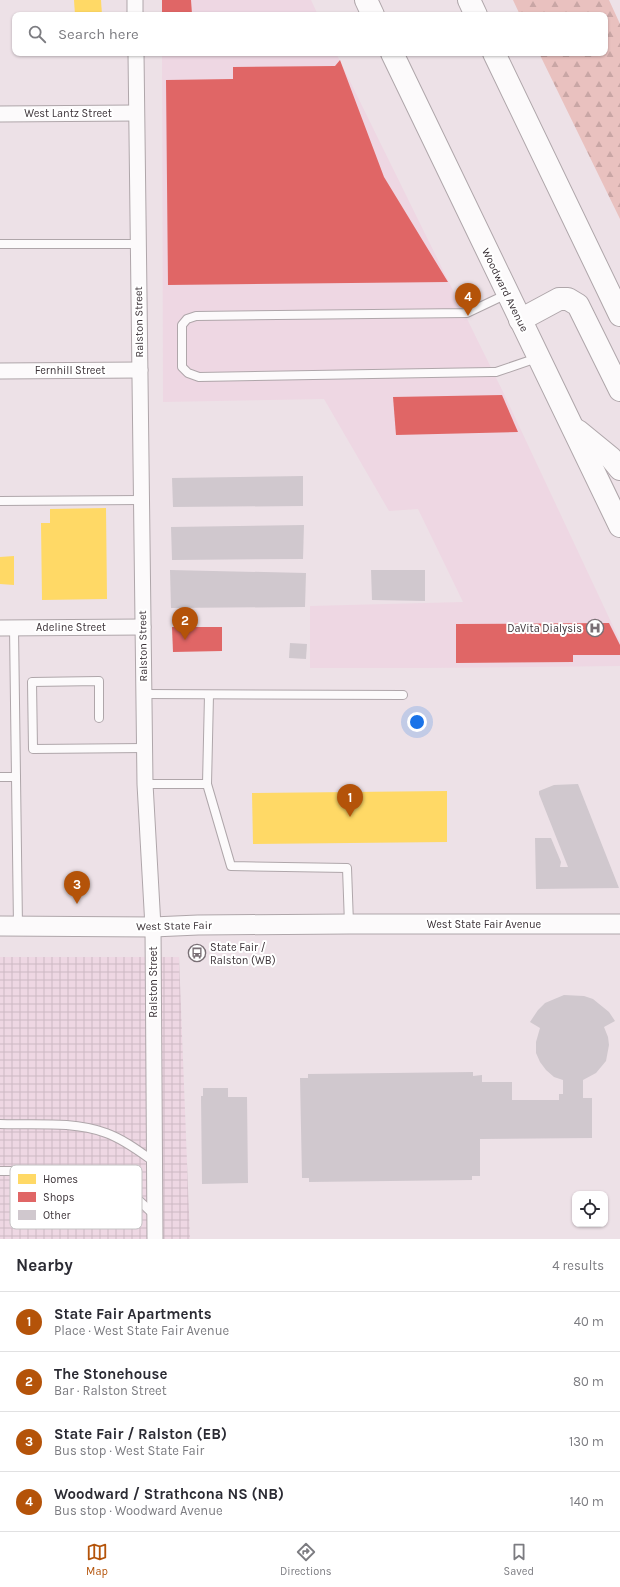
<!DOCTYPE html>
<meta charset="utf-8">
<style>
:root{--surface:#fff;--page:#f7f7f7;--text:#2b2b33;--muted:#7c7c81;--line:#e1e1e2;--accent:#b45309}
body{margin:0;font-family:Karla,sans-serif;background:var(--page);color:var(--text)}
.controls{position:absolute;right:12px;bottom:12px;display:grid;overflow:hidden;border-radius:8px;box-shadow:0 1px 3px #0004}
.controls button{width:36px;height:36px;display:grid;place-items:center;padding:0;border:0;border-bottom:1px solid var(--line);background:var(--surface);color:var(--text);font:20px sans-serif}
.you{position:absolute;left:417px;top:722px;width:14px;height:14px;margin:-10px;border:3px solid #fff;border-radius:50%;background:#1a73e8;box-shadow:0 0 0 6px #1a73e833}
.badge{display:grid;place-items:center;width:26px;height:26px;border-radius:50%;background:var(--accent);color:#fff;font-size:13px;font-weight:700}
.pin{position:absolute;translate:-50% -33px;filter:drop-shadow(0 1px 2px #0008)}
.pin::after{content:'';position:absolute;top:21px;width:14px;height:12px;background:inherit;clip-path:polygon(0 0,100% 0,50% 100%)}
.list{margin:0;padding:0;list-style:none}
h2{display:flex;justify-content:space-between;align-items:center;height:52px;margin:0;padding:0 16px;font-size:17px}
h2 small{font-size:13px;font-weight:400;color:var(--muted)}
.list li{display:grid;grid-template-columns:26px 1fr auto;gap:12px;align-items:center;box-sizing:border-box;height:60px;padding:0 16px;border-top:1px solid var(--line)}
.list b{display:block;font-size:15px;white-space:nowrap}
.list p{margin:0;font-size:13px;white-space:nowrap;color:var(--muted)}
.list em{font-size:13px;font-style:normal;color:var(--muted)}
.icon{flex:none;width:22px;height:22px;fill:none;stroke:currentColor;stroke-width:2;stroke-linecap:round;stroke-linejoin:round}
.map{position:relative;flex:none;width:620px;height:1239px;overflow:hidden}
.search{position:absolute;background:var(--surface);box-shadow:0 1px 3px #0004;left:12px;right:12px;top:12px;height:44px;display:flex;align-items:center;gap:10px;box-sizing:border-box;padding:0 14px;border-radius:8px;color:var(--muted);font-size:15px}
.sheet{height:292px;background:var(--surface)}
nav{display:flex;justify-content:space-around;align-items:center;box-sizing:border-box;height:56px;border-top:1px solid var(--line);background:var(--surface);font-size:11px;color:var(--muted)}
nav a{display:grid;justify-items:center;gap:2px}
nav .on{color:var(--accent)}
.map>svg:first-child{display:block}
.built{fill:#eed7e3}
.industrial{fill:url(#industrial-grid)}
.forest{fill:url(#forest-firs)}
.homes{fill:#ffd966}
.shops{fill:#e06666}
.building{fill:#d0c8ce}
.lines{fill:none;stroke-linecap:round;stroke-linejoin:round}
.service-casing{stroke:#afa6aa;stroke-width:10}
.minor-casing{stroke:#afa6aa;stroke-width:17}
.tertiary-casing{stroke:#afa6aa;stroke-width:21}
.primary-casing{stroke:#afa6aa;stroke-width:24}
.service{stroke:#fcfafb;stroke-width:8}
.minor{stroke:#fcfafb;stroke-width:15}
.tertiary{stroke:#fcfafb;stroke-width:19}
.primary{stroke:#fcfafb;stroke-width:22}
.labels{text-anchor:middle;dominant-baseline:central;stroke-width:4;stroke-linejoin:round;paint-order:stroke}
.street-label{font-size:11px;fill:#3b3237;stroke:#fff}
.poi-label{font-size:11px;fill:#3b3237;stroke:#fff;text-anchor:end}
.key{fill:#fff;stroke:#c4c2c3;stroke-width:1}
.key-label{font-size:11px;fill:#3b3237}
</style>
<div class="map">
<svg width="620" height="1239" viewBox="0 0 620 1239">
<defs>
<pattern id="industrial-grid" width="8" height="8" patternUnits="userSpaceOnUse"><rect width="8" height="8" fill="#eed7e3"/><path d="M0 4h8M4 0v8" fill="none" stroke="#cdb9c3"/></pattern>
<pattern id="forest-firs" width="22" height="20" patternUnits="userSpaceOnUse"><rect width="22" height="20" fill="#e9c1bf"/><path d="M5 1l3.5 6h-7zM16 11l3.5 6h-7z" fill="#c9a6a5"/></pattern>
</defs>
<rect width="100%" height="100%" fill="#ede1e7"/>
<g class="built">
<path d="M162 0H311L318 15H162Z"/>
<path d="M162 53H336L505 396 620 641V666L425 668H310V606L463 602 418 509 389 511 324 399 163 402Z"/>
</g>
<path class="industrial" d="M0 957H179L190 1239H0Z"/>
<path class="forest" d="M513 0H609L620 24V219L539 53H605V15H520Z"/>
<g class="homes">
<path d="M74 0H101L102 15H75Z"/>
<path d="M106 508 107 599 42 600 41 523H50V509Z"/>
<path d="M14 556V585L0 584V557Z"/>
<path d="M447 791V842L253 844 252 793Z"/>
</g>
<g class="shops">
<path d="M162 0H191L192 14 271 13V15H162Z"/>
<path d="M340 60 384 177 448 282 168 285 166 80 233 79V67L335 66Z"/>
<path d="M502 395 518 432 396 435 393 397Z"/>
<path d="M609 623 620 645V655H573V662L456 663V624Z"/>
<path d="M172 627H222V651L173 652Z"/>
</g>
<g class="building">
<path d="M303 476V506L173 507 172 478Z"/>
<path d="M304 525 303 559 172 560 171 527Z"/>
<path d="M170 570 306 573 305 607 171 608Z"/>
<path d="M371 570H425V601L372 600Z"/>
<path d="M290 643 307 644 306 659 289 658Z"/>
<path d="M578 784 619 888 536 889 535 838H551L561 862 560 867H568L539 794V791L554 785Z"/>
<path d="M564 995 584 996 593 999 609 1012 615 1021 604 1027 608 1037 609 1045 606 1061 596 1073 583 1080V1098H592V1138L480 1139V1176H472V1180L309 1182V1178H302L300 1078H308V1074L473 1072V1076L482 1075V1082H512V1100H559V1094H563V1080L554 1077 546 1070 540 1062 536 1053V1042L540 1028 530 1022 538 1010 545 1003Z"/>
<path d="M203 1088H228V1097H247L248 1183 202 1184 201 1096H203Z"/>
</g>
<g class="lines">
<defs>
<g id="service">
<path d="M0 244H138"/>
<path d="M507 294 467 313 196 316 187 319 182 325V367L188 373 199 377 491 372H496L537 358"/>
<path d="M0 501 141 500"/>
<path d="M14 628 18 926"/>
<path d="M144 694 403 695"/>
<path d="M99 718V681L32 682 33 749 145 748"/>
<path d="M0 777H16"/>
<path d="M145 784H207L231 866 347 868 349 924"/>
<path d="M207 784 209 695"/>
<path d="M0 1124C35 1125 73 1121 106 1133 123 1139 139 1151 153 1161"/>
<path d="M0 1171C40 1171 82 1166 118 1185 132 1193 143 1204 154 1215"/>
</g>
<g id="minor">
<path d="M135 0V15"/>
<path d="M136 53 145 784 153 927 155 1239"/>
<path d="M0 114 136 113"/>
<path d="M0 371 140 370"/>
<path d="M0 628 143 627"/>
</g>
<path id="tertiary" d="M0 926 153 927 198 925 349 924H620"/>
<g id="primary">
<path d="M366 0 373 15"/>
<path d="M469 0 476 15"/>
<path d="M392 53 620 526"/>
<path d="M494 53 620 315"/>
<path d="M520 320 559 299H568L578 305 620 390"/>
<path d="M578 431 611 458 620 469"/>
</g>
</defs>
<use href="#service" class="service-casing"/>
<use href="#minor" class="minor-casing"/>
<use href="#tertiary" class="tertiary-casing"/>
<use href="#primary" class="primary-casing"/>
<use href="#service" class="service"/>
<use href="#minor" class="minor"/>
<use href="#tertiary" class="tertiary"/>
<use href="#primary" class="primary"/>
</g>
<defs>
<symbol id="hospital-ring" viewBox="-11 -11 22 22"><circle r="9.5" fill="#fff" stroke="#796f75" stroke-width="1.5"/><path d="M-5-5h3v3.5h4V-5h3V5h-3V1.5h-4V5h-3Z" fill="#796f75"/></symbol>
<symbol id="bus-ring" viewBox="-11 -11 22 22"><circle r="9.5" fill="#fff" stroke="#796f75" stroke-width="1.5"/><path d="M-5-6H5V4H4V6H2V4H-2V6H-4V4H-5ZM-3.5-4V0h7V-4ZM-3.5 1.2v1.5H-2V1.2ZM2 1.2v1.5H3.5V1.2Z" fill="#796f75"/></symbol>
</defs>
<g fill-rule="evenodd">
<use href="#hospital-ring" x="585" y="618" width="20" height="20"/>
<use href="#bus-ring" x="187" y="943" width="20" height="20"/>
</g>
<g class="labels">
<g class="street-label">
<text x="68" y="113">West Lantz Street</text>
<text transform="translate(505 290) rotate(64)">Woodward Avenue</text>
<text transform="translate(139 322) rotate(-91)">Ralston Street</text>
<text x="70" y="370">Fernhill Street</text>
<text x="71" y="627">Adeline Street</text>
<text transform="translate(143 646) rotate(-91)">Ralston Street</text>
<text x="484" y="924">West State Fair Avenue</text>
<text transform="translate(174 926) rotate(-1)">West State Fair</text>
<text transform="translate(153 982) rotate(-90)">Ralston Street</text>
</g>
<g class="poi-label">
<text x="582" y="628">DaVita Dialysis</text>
<text x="210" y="947" text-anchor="start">State Fair /<tspan x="210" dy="13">Ralston (WB)</tspan></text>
</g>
</g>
<rect x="10" y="1165" width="132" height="64" rx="6" class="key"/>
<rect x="18" y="1174" width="18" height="10" fill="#ffd966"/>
<rect x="18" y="1192" width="18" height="10" fill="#e06666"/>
<rect x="18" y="1210" width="18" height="10" fill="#d0c8ce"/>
<g class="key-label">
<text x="43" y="1183">Homes</text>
<text x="43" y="1201">Shops</text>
<text x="43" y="1219">Other</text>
</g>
</svg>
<div class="controls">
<button><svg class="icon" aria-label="locate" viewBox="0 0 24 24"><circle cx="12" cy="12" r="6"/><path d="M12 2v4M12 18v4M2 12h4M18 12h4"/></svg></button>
</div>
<div class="you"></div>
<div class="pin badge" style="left:350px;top:817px">1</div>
<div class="pin badge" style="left:185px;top:640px">2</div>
<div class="pin badge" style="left:77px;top:904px">3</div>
<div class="pin badge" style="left:468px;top:316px">4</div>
<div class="search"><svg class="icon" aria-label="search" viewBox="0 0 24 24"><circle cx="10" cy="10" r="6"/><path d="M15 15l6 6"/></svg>Search here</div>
</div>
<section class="sheet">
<h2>Nearby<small>4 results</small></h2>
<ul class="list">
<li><span class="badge">1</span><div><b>State Fair Apartments</b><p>Place · West State Fair Avenue</p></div><em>40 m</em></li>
<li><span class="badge">2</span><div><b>The Stonehouse</b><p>Bar · Ralston Street</p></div><em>80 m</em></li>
<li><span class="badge">3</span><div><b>State Fair / Ralston (EB)</b><p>Bus stop · West State Fair</p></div><em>130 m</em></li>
<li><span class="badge">4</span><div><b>Woodward / Strathcona NS (NB)</b><p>Bus stop · Woodward Avenue</p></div><em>140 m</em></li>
</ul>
</section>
<nav>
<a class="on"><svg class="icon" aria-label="map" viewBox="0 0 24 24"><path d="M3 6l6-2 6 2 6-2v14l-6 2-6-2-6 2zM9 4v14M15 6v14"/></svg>Map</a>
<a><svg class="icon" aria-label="directions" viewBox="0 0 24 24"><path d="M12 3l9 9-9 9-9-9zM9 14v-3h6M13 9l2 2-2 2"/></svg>Directions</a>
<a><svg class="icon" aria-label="saved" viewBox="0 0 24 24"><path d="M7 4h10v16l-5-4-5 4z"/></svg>Saved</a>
</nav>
